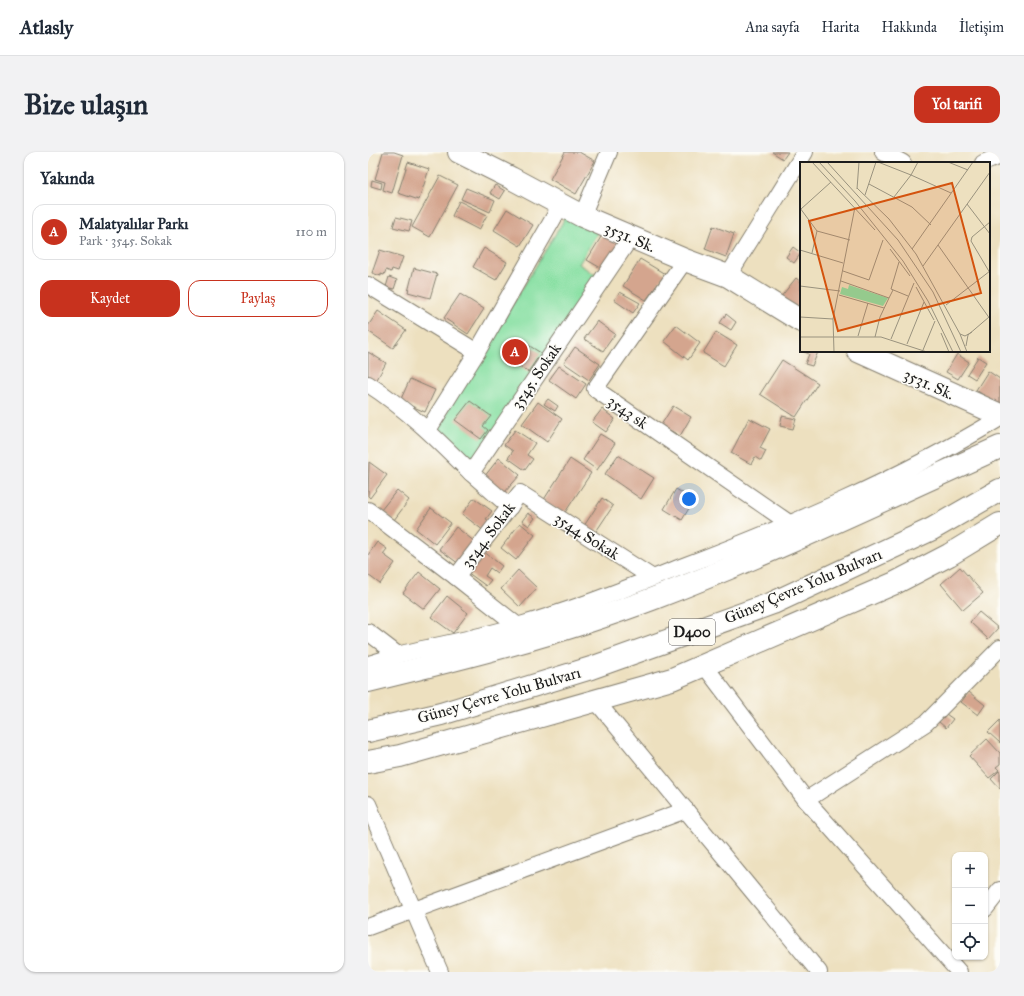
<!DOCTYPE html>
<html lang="tr">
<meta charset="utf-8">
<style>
:root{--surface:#fff;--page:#f2f2f3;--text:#1f2937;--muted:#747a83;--line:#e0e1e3;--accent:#c8321e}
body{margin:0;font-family:"IM FELL Great Primer",serif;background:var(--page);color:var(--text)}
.controls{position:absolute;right:12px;bottom:12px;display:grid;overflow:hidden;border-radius:8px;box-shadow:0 1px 3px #0004}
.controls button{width:36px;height:36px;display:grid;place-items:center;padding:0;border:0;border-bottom:1px solid var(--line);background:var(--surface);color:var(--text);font:20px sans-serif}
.you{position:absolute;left:321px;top:347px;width:14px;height:14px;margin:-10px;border:3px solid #fff;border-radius:50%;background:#1a73e8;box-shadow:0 0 0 6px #1a73e833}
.badge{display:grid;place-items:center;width:26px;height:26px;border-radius:50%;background:var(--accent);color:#fff;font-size:13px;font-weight:700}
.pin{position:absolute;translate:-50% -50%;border:2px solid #fff;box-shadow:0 1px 4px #0006}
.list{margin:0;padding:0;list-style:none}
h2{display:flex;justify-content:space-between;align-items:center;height:52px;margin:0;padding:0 16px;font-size:17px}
h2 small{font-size:13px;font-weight:400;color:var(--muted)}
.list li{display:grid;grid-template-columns:26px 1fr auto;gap:12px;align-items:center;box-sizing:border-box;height:56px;margin:0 8px 8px;padding:0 8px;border:1px solid var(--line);border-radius:12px}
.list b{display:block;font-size:15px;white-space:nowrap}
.list p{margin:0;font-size:13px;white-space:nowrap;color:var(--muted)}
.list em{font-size:13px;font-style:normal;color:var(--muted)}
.actions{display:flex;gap:8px;padding:12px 16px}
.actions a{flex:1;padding:9px 0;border:1px solid var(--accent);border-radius:12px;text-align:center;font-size:14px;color:var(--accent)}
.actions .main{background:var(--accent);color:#fff}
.icon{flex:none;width:22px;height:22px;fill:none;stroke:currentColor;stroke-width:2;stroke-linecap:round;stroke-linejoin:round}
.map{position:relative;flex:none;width:632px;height:820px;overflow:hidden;border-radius:12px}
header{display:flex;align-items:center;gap:24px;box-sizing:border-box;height:56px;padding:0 20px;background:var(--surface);border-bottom:1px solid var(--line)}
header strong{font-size:19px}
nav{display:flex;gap:22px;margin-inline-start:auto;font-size:14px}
.intro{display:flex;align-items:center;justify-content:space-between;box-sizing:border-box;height:96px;padding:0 24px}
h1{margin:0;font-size:28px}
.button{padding:10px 18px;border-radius:12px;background:var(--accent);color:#fff;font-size:14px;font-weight:700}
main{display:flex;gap:24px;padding:0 24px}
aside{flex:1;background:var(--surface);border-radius:12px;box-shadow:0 1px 3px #0004}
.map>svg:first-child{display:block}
.green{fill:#8ae0a4;stroke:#537e60}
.building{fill:#d4a58e}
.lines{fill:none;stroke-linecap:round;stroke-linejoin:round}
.street-casing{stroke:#847e6e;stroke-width:18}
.secondary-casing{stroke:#847e6e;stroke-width:24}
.highway-casing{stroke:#847e6e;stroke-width:24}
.street{stroke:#fff;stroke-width:16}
.secondary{stroke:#fff;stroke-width:22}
.highway{stroke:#fff;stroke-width:22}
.labels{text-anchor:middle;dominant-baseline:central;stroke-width:3;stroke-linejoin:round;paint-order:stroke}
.shield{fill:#fdfcf7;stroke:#605f5e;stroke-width:1}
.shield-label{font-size:15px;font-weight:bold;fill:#1c1c1c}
.street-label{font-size:16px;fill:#1c1c1c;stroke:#fdfcf7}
.inset-road{fill:none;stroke:#99927e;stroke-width:1}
.view{fill:#d4530e;fill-opacity:0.15;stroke:#d4530e;stroke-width:2}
.inset-edge{fill:none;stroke:#1c1c1c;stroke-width:2}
</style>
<header>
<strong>Atlasly</strong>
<nav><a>Ana sayfa</a><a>Harita</a><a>Hakkında</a><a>İletişim</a></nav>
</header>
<div class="intro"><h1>Bize ulaşın</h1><a class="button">Yol tarifi</a></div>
<main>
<aside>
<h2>Yakında<small></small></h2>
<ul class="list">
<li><span class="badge">A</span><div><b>Malatyalılar Parkı</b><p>Park · 3545. Sokak</p></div><em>110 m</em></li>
</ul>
<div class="actions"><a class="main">Kaydet</a><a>Paylaş</a></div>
</aside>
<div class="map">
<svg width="632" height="820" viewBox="0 0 632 820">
<rect width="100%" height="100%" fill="#fdfcf7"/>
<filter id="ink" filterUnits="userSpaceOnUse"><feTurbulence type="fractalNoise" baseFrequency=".025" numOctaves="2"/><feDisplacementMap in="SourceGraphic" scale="8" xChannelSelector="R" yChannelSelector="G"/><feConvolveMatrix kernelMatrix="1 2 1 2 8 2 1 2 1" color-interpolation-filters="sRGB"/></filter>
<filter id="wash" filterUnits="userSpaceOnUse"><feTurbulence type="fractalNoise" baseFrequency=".012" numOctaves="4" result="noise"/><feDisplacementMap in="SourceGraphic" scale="16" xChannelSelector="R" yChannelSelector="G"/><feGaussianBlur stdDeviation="0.9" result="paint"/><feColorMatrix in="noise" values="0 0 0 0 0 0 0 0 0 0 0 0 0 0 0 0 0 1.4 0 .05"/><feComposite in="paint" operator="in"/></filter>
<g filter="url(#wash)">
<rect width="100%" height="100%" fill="#ede0bf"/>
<path class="green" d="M199 63 230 80 211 112 229 124 107 311 69 276Z"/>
<g id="blocks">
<g class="building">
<path d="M15 0H26L35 3 24 41 15 38 17 30 7 27Z"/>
<path d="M197 0H211L227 9 208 42 182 27Z"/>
<path d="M404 0H420L415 7Z"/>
<path d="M40 10 61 17 51 48 30 41Z"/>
<path d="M72 24 90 33 62 85 44 75Z"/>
<path d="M4 28 14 31 13 37 3 34Z"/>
<path d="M127 33 137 39 132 47 122 41Z"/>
<path d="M98 36 127 48 122 60 93 47Z"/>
<path d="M91 49 119 63 111 78 84 64Z"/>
<path d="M139 57 165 73 152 94 126 78Z"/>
<path d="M28 65 44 69 41 79 25 75Z"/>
<path d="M345 74 366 82 358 105 337 97Z"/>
<path d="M236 80 255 91 238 119 219 108Z"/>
<path d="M425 95 433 101 426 111 418 105Z"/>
<path d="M116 96 139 110 128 128 105 115Z"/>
<path d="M12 98 35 105 30 119 24 117 23 120 18 118 16 123 13 122V124L4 121Z"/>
<path d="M272 107 297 122 278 148 255 134Z"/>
<path d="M46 116 69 122 62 146 40 140Z"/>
<path d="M21 125 29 128 26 137 18 135Z"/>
<path d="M428 126 433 130V158L412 146Z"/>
<path d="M252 140 272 151 265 161 246 148Z"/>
<path d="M92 142 116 157 100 182 76 166Z"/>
<path d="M10 159 38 178 25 196 0 179V174Z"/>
<path d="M358 162 368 170 363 178 352 171Z"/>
<path d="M229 169 247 182 235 199 216 187Z"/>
<path d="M308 173 332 191 320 208 296 189Z"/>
<path d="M348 180 369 193 356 214 335 201Z"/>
<path d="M150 193 157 198 160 193 173 201 160 220 146 211 148 208 142 204Z"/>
<path d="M207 195 232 212 221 228 196 211Z"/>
<path d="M434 199 450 200 444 214 437 212 441 202Z"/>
<path d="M0 200 18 211 7 231 0 227Z"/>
<path d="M589 202 601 210 590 227 578 220Z"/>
<path d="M610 205 618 210 607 227 599 222Z"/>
<path d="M414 208 450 231 428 265 392 242Z"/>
<path d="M191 214 218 232 208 247 181 228Z"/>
<path d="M620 219 632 227V250L630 253 608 238Z"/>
<path d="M42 227 67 238 57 260 32 249Z"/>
<path d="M180 247 190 254 187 259 176 252Z"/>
<path d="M102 249 123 264 115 274 120 278 113 287 87 268Z"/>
<path d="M170 250 194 267 179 290 154 272Z"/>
<path d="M305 254 323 265 312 284 293 273Z"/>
<path d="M234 257 247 267 238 280 224 270Z"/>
<path d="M414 264 428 267 425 277 412 274Z"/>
<path d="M381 266 402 277 392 296 398 299 393 309 387 305 383 312 363 301Z"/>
<path d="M147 278 167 291 159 303 165 307 157 318 140 306 145 299 136 293Z"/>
<path d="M232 282 247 291 229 318 215 308Z"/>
<path d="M250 303 286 326 273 347 237 322Z"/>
<path d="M131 306 152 323 136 341 116 325Z"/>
<path d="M202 307 223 321 196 362 175 349Z"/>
<path d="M1 310 19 323 2 346 0 344Z"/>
<path d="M308 337 326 348 314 368 296 357Z"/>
<path d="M29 338 41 348 26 368 13 358Z"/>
<path d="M106 346 124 359 118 367 123 370 116 379 94 362Z"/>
<path d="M234 346 245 354 227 381 216 374Z"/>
<path d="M63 356 83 371 67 392 48 377Z"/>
<path d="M160 361 167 366 161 374 154 369Z"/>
<path d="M152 371 167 383 148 408 133 396Z"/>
<path d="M88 375 107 390 91 412 71 397Z"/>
<path d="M9 390 19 397 15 402 27 411 12 432 0 423V403Z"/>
<path d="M115 399 134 414 129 421 122 416 117 424 123 428 118 434 99 420Z"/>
<path d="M592 415 615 441 595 458 573 432Z"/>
<path d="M150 418 169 436 152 455 133 437Z"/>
<path d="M51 420 72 437 56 457 35 441Z"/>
<path d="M79 444 100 461 85 481 63 465Z"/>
<path d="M611 460 630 476 620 487 602 470Z"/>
<path d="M601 540 617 553 610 563 593 550Z"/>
<path d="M578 562 585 567 578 576 571 570Z"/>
<path d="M632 568V591L620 580Z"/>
<path d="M619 587 632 601V612L628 615 631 618 621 626 601 604Z"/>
<path d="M631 619 632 621V637L623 627Z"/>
</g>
</g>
</g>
<g filter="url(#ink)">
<use href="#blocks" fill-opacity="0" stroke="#847e6e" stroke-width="1"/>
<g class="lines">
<defs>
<g id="street">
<path d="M515 0 535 11"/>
<path d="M615 11 632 4"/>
<path d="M214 64 241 0"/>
<path d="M317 108 227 237 421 371"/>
<path d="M360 124 437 0"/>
<path d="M0 133 109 200"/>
<path d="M0 232C39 257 71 289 103 321"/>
<path d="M60 278 109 200 193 53"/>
<path d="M142 355 103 321 263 85"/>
<path d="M0 358 88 425 150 474"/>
<path d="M88 425 152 341 285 426"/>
<path d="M0 480 30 503"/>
<path d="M0 512C10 510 20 506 29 503 69 493 110 486 149 474 205 458 259 436 313 415 423 373 532 327 632 266"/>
<path d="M336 513 438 648 591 820"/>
<path d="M228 549 451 820"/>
<path d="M438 648 558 571 632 496"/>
<path d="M0 652 72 820"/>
<path d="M617 757 632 738"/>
<path d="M0 775 318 658"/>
</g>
<g id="secondary">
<path d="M91 0 143 26 214 64 317 108 360 124 433 169"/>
<path d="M490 199 632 263"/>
<path d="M0 610 32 604 304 527 527 431 581 403 632 372"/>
</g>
<g id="highway">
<path d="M0 529C96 506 192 482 284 447 402 402 517 347 632 295"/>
<path d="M0 579 73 562 223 516 405 451 564 377 632 338"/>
</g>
</defs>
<use href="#street" class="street-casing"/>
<use href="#secondary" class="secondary-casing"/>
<use href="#highway" class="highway-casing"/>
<use href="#street" class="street"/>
<use href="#secondary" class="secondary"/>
<use href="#highway" class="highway"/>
</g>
</g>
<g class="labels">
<rect class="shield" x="301" y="467" width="46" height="26" rx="3"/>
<g class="shield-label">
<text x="324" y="480">D400</text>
</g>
<g class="street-label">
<text transform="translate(262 85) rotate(23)">3531. Sk.</text>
<text transform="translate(168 224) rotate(-56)">3545. Sokak</text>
<text transform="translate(561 232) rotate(24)">3531. Sk.</text>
<text transform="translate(260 260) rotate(35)">3543 sk</text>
<text transform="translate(120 383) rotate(-53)">3544. Sokak</text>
<text transform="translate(219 384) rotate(32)">3544 Sokak</text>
<text transform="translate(435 434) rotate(-23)">Güney Çevre Yolu Bulvarı</text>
<text transform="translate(131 543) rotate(-16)">Güney Çevre Yolu Bulvarı</text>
</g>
</g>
<g transform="translate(432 10)">
<rect width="190" height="190" fill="#ede0bf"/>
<path d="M49 123 88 136 83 144 40 132 42 125 48 127Z" fill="#8ae0a4"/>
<path class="inset-road" d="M12 0 75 68M19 0 55 39 103 99 128 139 153 190M27 0 98 78 133 130 161 190M78 0 111 13 118 0M148 0 168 8M69 22 112 45 131 63M57 26 89 57 116 92 160 172 165 174 172 170M57 27 59 0M65 33 76 0M94 35 111 13 151 31M167 42 190 72M0 46 17 69 50 78M1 47 31 20M190 60 172 75 171 79 190 111M138 83 190 157M90 87 110 114M112 87 173 0M0 88 43 101M12 91 17 69M99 100 91 127 108 134M123 104 190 10M43 109 69 118 83 78M41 119 89 136 93 128M0 124 40 129M116 125 134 158M39 133 84 146M146 143 190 109M0 155 33 157M141 171 149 190M160 172 167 190M58 174 68 141M0 175H81L127 190M75 175 80 155 89 136M91 177 114 121M107 182 124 140M166 184 168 173 189 155M123 188 135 159M34 190 33 157 55 45"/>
<path class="view" d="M152 21 181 131 38 169 9 59Z"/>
<rect width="190" height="190" class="inset-edge"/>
</g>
</svg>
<div class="controls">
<button>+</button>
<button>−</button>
<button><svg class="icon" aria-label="locate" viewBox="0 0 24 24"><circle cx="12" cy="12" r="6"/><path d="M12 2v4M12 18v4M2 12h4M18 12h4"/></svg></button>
</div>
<div class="you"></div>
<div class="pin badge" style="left:147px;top:200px">A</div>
</div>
</main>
